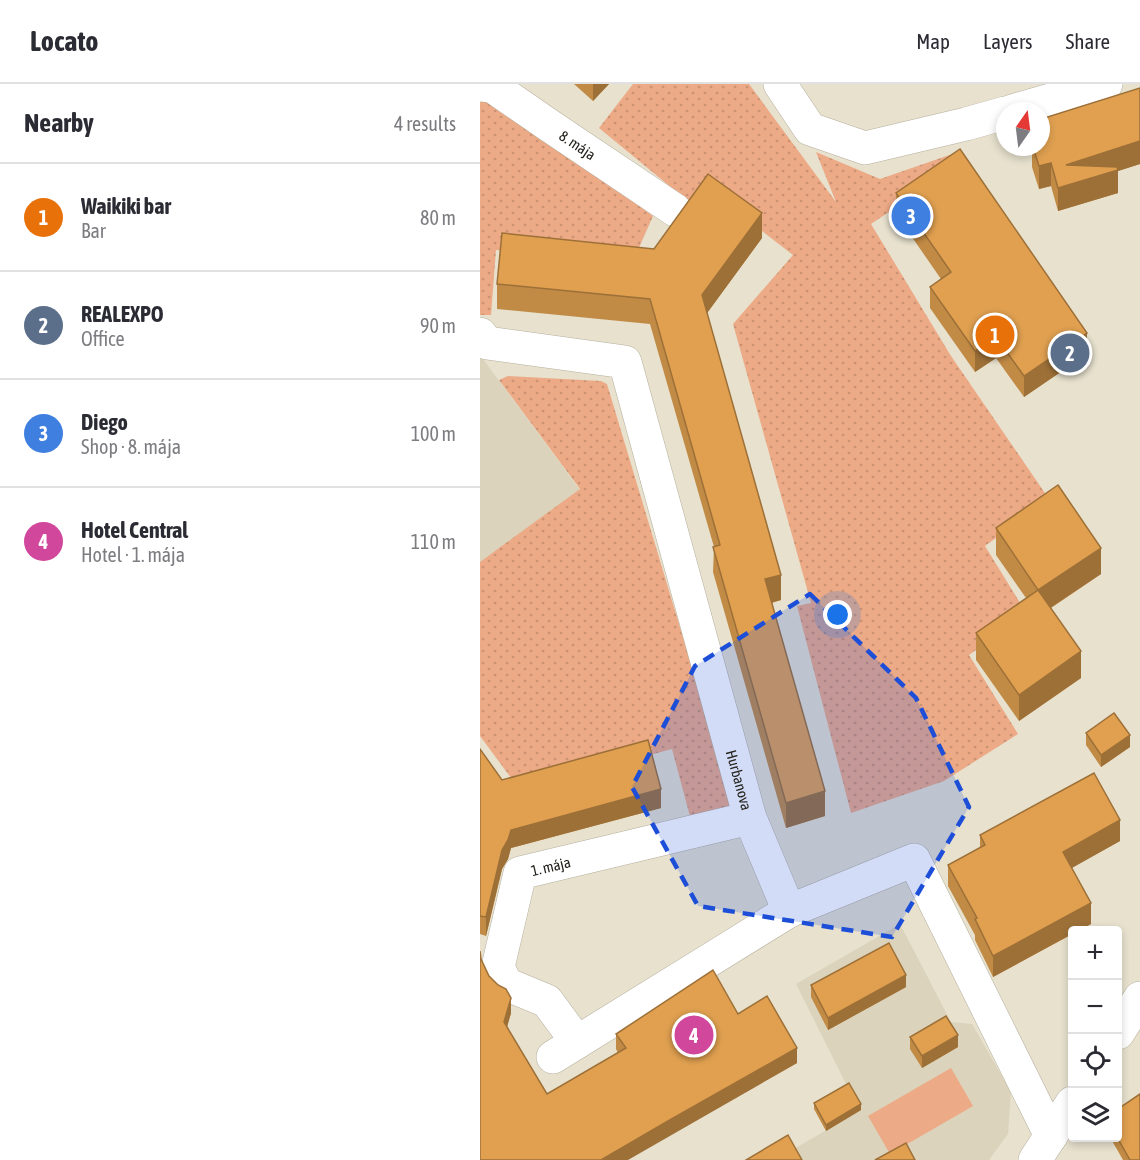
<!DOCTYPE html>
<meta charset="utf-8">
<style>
:root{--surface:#fff;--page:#f2f2f3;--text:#2b2b33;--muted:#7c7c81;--line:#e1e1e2;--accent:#111827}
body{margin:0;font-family:"Asap Condensed",sans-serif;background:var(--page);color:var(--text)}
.controls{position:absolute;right:18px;bottom:18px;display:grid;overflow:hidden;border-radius:6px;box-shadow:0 3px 9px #0003}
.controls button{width:54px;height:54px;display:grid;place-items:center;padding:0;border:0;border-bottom:2px solid var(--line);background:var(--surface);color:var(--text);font:30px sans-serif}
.compass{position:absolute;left:516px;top:18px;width:54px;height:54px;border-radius:50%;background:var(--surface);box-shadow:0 3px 9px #0003;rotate:14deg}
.you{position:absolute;left:358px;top:531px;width:21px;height:21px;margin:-15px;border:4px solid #fff;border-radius:50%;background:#1a73e8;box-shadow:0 0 0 9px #1a73e833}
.badge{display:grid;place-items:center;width:39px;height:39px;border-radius:50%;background:var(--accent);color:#fff;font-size:20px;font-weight:700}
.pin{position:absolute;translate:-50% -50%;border:3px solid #fff;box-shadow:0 2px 6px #0006}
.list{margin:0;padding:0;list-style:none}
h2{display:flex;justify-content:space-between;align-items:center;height:78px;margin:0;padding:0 24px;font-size:26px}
h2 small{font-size:20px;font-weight:400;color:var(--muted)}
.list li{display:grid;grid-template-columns:39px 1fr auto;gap:18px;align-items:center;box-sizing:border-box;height:108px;padding:0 24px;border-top:2px solid var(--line)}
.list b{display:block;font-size:22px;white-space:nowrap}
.list p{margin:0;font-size:20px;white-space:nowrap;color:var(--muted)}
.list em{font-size:20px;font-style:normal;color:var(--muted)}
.icon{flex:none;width:33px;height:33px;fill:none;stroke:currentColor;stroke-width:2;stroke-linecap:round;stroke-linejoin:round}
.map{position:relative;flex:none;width:660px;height:1076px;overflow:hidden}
header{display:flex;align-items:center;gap:36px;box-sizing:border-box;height:84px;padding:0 30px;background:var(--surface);border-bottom:2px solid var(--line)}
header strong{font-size:28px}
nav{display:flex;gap:33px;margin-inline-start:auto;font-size:21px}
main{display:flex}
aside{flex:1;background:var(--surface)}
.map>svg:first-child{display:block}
.built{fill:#dbd3bb}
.grass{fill:url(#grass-dots)}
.park{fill:#edaa86}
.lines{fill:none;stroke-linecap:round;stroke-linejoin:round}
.minor-casing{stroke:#b5af9d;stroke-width:34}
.major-casing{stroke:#b5af9d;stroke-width:34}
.minor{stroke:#fff;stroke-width:33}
.major{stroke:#fff;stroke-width:33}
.wall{fill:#c18a45}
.shaded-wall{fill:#9d7038}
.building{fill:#e0a050;stroke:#9d7038;stroke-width:1.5}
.marked{fill:#1d4ed8;fill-opacity:0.2;stroke:#1d4ed8;stroke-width:4.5;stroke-dasharray:12 8;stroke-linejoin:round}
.labels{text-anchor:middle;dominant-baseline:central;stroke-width:6;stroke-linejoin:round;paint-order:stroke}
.street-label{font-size:15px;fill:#25231c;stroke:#f4eedb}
</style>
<header>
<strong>Locato</strong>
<nav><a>Map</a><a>Layers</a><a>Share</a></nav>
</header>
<main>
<aside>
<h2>Nearby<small>4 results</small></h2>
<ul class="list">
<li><span class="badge" style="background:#e8710a">1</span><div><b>Waikiki bar</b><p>Bar</p></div><em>80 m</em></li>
<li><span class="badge" style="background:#5c6f8a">2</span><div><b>REALEXPO</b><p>Office</p></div><em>90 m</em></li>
<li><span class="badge" style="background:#3f7fe0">3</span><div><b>Diego</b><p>Shop · 8. mája</p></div><em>100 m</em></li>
<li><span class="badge" style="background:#d1479c">4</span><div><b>Hotel Central</b><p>Hotel · 1. mája</p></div><em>110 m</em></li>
</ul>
</aside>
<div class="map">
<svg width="660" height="1076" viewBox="0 0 660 1076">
<defs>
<pattern id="grass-dots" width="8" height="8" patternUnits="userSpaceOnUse" patternTransform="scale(1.5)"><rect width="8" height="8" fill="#edaa86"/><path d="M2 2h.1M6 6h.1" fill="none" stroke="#cb9273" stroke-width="1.8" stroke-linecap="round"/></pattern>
</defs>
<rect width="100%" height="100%" fill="#e7e1ce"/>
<g class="built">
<path d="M0 271 100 406 0 478Z"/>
<path d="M420 840 471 938 492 940 531 1008 528 1050 509 1076H295L381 1026 369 1006 316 900Z"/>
</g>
<g class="grass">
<path d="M153 0H269L356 118 336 68 400 95 481 67 485 77 391 140 471 272 569 415 505 462 547 530 489 571 538 650 464 697 371 729 317 522 331 519 253 240 313 171 228 105 215 123 119 44Z"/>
<path d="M0 12H6L173 132 154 175 16 166 11 231H0Z"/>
<path d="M28 292 121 297 127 300 256 730 212 740 192 665 40 706 0 652V478L100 405 19 296Z"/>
</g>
<path class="park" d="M471 984 493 1022 410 1070 388 1032Z"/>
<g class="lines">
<defs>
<g id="minor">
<path d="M300 0 330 45 385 64 486 40 525 29"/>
<path id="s1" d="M0 1 12 2 70 42 195 126"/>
<path d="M532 27 626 0"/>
<path id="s2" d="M0 250 7 259 145 278 270 734 309 827"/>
<path id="s3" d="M97 958 67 917 26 900 18 883 40 789 270 734"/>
<path d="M73 973 309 827 434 776 571 1052"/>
</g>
<g id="major">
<path d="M638 949 660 914"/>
<path d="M555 1076 592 1019"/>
</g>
</defs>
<use href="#minor" class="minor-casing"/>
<use href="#major" class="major-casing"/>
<use href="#minor" class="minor"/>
<use href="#major" class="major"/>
</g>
<g class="wall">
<path d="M94 0H129L113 17Z"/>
<path d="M660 4V80L638 87V109L578 127 571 102 559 105 552 83V63H561V35Z"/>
<path d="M416 109 607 270 544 313 516 274 495 288 450 224V203L461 195 416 130Z"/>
<path d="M282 154 227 229 301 516 292 519 345 732 306 744 233 488 234 463 170 240 17 225V200L174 165Z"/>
<path d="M516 444 621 490 571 524 601 594 539 637 496 576V549L546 514 516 471Z"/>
<path d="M606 649 650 663 621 683 606 661Z"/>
<path d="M0 665 22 696 181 724 31 764 28 775 22 785 6 852 0 850Z"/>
<path d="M500 751 640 757 591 784 611 840 513 893 495 856V851L468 802V781L500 763Z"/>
<path d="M1 875 9 892 31 929 27 943 67 1010 138 969 136 965V950L258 930 317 979 188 1052 0 1076Z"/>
<path d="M331 901 426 903 348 946 331 913Z"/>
<path d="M430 953 478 963 442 984 430 965Z"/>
<path d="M334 1019 381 1026 346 1047 334 1025Z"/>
<path d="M630 1053H638L660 1076H643Z"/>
</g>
<g class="shaded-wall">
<path d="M113 0H129L113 17Z"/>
<path d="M660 57V80L638 87V109L578 127V104L586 81Z"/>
<path d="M571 79V102L559 105V82Z"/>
<path d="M282 129V154L222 236V211Z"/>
<path d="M607 249V270L544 313V292Z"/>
<path d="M516 253V274L495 288V267Z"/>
<path d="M621 464V490L558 532V506Z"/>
<path d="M301 491V516L285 520V495Z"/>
<path d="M601 567V594L539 637V611Z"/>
<path d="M650 651V663L621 683V671Z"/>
<path d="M181 705V724L31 764 28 775 22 785 6 852V833L22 766 31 746Z"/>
<path d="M345 707V732L306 744V719Z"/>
<path d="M640 736V757L583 789V768Z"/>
<path d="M611 819V840L599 846H592V850L513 893V872Z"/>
<path d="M426 891V903L348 946V934Z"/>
<path d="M31 914V929L24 953V938Z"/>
<path d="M478 951V963L442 984V972Z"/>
<path d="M317 964V979L148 1076H121L188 1037Z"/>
<path d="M381 1020V1026L346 1047V1041Z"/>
</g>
<g class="building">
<path d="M660 4V57L586 81 637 83 638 86 578 104 571 79 559 82 553 63H561V57L564 56 561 46V35Z"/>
<path d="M480 65 607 249 544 292 516 253 495 267 450 203 471 188 416 109Z"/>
<path d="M228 90 282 129 222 211 301 491 285 495 345 707 306 719 233 463 240 461 170 215 17 200 22 149 174 165Z"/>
<path d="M578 401 621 464 558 506 601 567 539 611 496 549 558 506 516 444Z"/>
<path d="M634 629 650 651 621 671 606 649Z"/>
<path d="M168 656 181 705 31 746 28 756 22 766 6 833 0 832V665L22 696Z"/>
<path d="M614 689 640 736 583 768 611 819 513 872 495 835 497 834 468 781 505 761 500 751Z"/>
<path d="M409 859 426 891 348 934 331 901Z"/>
<path d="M0 867 1 875 9 892 18 901 26 905 31 914 24 938 67 1010 146 964 136 950 233 886 258 930 287 912 317 964 188 1037 121 1076H0Z"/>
<path d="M466 932 478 951 442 972 430 953Z"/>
<path d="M369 999 381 1020 346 1041 334 1019Z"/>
<path d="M660 1010V1076H650L637 1053 638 1025Z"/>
<path d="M308 1051 322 1076H266Z"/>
<path d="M426 1059 435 1076H395Z"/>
</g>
<path class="marked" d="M330 510 436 614 489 723 412 853 218 822 152 703 215 582Z"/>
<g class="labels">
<g class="street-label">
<text stroke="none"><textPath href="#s1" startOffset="116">8. mája</textPath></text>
<text stroke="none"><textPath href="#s2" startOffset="584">Hurbanova</textPath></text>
<text stroke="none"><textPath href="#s3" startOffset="242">1. mája</textPath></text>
</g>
</g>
</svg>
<div class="controls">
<button>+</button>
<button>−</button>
<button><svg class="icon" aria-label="locate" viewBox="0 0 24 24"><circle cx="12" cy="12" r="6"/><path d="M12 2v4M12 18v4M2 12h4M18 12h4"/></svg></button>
<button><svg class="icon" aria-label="layers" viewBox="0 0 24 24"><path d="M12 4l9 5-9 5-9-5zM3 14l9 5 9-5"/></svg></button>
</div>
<svg class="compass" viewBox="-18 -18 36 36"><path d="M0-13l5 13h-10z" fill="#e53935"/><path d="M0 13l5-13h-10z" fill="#7c7c81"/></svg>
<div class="you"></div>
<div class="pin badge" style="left:515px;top:251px;background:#e8710a">1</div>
<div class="pin badge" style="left:590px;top:269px;background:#5c6f8a">2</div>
<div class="pin badge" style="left:431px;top:132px;background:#3f7fe0">3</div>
<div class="pin badge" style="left:214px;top:951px;background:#d1479c">4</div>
</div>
</main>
